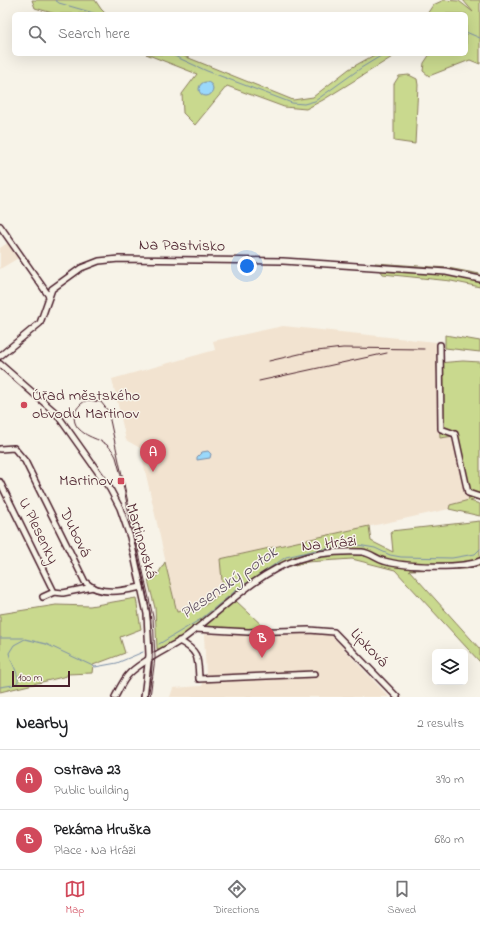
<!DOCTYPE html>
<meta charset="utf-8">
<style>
:root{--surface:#fff;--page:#f2f2f2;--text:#202124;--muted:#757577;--line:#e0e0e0;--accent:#d1495b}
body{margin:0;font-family:"Indie Flower",sans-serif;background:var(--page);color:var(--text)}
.controls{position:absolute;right:12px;bottom:12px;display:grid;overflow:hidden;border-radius:6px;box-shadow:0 4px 16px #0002}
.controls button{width:36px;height:36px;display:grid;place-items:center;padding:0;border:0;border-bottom:1px solid var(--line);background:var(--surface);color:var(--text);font:20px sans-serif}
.scale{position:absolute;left:12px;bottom:10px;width:58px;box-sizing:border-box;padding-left:4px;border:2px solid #4a1f2b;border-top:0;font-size:11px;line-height:14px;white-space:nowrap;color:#4a1f2b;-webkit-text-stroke:3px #f7f3e8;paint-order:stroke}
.you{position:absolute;left:247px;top:266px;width:14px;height:14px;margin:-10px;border:3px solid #fff;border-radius:50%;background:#1a73e8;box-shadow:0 0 0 6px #1a73e833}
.badge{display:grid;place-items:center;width:26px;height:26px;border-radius:50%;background:var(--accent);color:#fff;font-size:13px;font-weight:700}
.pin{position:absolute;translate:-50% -33px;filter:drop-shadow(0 1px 2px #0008)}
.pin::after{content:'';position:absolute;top:21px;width:14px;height:12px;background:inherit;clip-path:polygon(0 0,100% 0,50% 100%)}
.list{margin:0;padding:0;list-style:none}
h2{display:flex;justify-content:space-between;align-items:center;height:52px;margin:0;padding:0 16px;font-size:17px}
h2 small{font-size:13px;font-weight:400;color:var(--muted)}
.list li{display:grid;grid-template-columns:26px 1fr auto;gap:12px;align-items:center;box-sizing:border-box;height:60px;padding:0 16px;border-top:1px solid var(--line)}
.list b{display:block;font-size:15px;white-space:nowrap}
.list p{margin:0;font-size:13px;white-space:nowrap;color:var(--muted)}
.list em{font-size:13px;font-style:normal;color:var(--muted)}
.icon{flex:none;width:22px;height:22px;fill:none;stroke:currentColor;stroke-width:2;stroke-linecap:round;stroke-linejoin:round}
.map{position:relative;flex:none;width:480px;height:697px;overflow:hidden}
.search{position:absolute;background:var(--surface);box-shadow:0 4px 16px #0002;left:12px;right:12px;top:12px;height:44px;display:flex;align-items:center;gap:10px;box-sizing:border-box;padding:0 14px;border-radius:6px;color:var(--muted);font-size:15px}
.sheet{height:172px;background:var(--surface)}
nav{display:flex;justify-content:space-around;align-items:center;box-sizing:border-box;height:56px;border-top:1px solid var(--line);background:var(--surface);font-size:11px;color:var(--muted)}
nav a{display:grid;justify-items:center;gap:2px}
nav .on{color:var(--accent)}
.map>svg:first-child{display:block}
.built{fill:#f2e3d0}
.green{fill:#c9d98e;stroke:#8a7c5c}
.water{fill:#9ad8fb;stroke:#7a8ea8}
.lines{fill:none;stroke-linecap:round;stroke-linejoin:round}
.stream{stroke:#7a8ea8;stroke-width:1}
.minor-casing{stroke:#4a1f2b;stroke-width:8}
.minor{stroke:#f7f3e8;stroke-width:5}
.tram{stroke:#4a1f2b;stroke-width:1}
.rail{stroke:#4a1f2b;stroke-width:1}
.poi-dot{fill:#d1495b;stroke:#f7f3e8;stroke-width:1.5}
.labels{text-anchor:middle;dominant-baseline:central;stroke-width:3;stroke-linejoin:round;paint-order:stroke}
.street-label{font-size:16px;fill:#4a1f2b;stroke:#f7f3e8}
.poi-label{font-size:16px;fill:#4a1f2b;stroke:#f7f3e8;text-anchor:start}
.water-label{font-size:17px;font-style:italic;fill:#5e4d5f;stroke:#f7f3e8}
</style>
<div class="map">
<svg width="480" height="697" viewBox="0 0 480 697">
<rect width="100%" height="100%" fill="#f7f3e8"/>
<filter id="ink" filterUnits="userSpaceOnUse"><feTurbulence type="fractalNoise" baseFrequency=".025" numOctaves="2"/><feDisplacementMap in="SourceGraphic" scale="8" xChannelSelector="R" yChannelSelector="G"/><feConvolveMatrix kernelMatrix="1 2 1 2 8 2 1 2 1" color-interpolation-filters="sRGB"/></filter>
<g filter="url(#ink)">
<g class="built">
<path d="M9 242 20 257 0 269V248Z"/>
<path d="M283 326 436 342 440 438 454 435 469 500 450 505 449 509 220 559 224 592 204 606 177 612 140 448 126 440 112 379 215 350 213 341Z"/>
<path d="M329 633 389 697H170L173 688 202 686 206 675 204 634 236 635Z"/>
</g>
<g class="green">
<path d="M32 0H95L101 9 106 14H56L35 8Z"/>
<path d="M444 0 459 1 473 12 463 0H480V64L470 60 429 76 423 71 424 63 430 54H466V14H427L433 5Z"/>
<path d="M146 54H179L293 100 313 97 349 69 376 54H397L323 100 306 109 284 107 227 86 195 125 183 113 182 94 197 74Z"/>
<path d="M409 75 417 79 418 85 415 144 394 141V84L399 76Z"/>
<path d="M375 263 448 268 480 274V287L451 281 383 274Z"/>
<path d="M445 335 480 341V352L445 348Z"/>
<path d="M463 361 480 362V498L470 501 480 504V516L449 509 450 505 469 500 454 436 440 438 437 363Z"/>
<path d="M480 521V566L466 569 409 570 480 649V662L395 570 352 559 307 562 278 569 235 600 266 629 216 632 196 628 162 649H157L155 608 148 580 155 579 165 562 177 612 204 606 223 592 220 559 369 526 371 541 393 552 391 531Z"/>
<path d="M136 598 141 629 120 637 125 653 93 665 92 673 67 674V676L0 692V614L56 605 90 606Z"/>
</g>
<g class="water">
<circle cx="206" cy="89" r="7"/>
<path d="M208 451 211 454 210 458 197 460V457L202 452Z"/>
</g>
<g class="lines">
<g class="stream">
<path d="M55 0 59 3 97 14"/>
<path d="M466 32 480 38"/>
<path d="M170 54 207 71 292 103 304 104 315 101 361 68 384 54"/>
<path d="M0 638H23"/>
<path d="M159 644 201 619 239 588 286 557 316 550 358 545 375 548 390 555 401 557 452 558 475 554 480 549"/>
<path d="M0 687 13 685 18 682C19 673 11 663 9 653L14 645 25 639 46 644 95 667 117 663 143 652"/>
</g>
<defs>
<g id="minor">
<path d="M0 226 49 296"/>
<path d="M440 345 441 429 455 434 468 493 480 497"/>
<path d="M0 356 40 323 52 289 81 268 99 261 119 259 283 261 446 272 480 279"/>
<path d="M0 364 56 413 110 489 120 508 130 537 147 614 149 655 144 697"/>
<path d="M0 449 14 448 25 461 85 582C100 596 123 591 141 587"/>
<path d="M0 482 54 592 63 593 93 587"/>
<path d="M43 597 54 592"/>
<path d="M195 629 248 632 309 630 334 632 397 697"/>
<path d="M179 641C199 651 198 658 199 679L315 674"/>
<path d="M115 697C119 690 123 680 129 674 140 662 165 650 180 641 216 616 254 574 296 560 316 553 341 551 362 552 371 553 376 559 384 561 404 567 462 569 480 561"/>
</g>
</defs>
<use href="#minor" class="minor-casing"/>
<use href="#minor" class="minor"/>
<path class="tram" d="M148 697C160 639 145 584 132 529 127 505 123 480 116 457 107 437 92 442 79 429 69 419 76 404 88 400L101 402 108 411 153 617 155 658 150 697"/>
<g class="rail">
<path d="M269 361 308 352 343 348 424 349"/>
<path d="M259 381 387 353"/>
</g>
</g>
</g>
<g class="poi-dot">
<circle cx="24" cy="405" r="4"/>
<rect x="117" y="477" width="8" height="8" rx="2"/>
</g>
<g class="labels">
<g class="street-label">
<text transform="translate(182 246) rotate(1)">Na Pastvisko</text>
<text transform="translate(38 531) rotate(64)">U Plesenky</text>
<text transform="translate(75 533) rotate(64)">Dubová</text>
<text transform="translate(141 541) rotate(74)">Martinovská</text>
<text transform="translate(329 544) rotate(-6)">Na Hrázi</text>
<text transform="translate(369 648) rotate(46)">Lipková</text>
</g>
<g class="poi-label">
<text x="32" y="396">Úřad městského<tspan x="32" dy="18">obvodu Martinov</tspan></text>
<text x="113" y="481" text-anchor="end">Martinov</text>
</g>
<g class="water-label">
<text transform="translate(229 583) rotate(-35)">Plesenský potok</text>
</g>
</g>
</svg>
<div class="controls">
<button><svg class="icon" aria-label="layers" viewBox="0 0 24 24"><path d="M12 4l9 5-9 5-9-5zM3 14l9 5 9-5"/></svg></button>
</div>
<div class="scale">100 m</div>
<div class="you"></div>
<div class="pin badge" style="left:153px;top:472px">A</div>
<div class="pin badge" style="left:262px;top:658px">B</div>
<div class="search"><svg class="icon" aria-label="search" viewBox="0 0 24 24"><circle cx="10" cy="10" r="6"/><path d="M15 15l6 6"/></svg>Search here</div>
</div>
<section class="sheet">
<h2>Nearby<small>2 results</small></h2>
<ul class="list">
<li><span class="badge">A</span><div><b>Ostrava 23</b><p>Public building</p></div><em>390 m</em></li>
<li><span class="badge">B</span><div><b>Pekárna Hruška</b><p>Place · Na Hrázi</p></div><em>680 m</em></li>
</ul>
</section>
<nav>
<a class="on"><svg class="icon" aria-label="map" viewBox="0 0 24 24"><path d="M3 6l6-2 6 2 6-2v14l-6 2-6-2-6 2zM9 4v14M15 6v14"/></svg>Map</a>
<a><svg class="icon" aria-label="directions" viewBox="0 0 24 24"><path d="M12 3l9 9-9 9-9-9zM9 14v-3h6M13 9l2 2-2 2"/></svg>Directions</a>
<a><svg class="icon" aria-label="saved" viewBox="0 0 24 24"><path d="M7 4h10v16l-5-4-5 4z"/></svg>Saved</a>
</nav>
